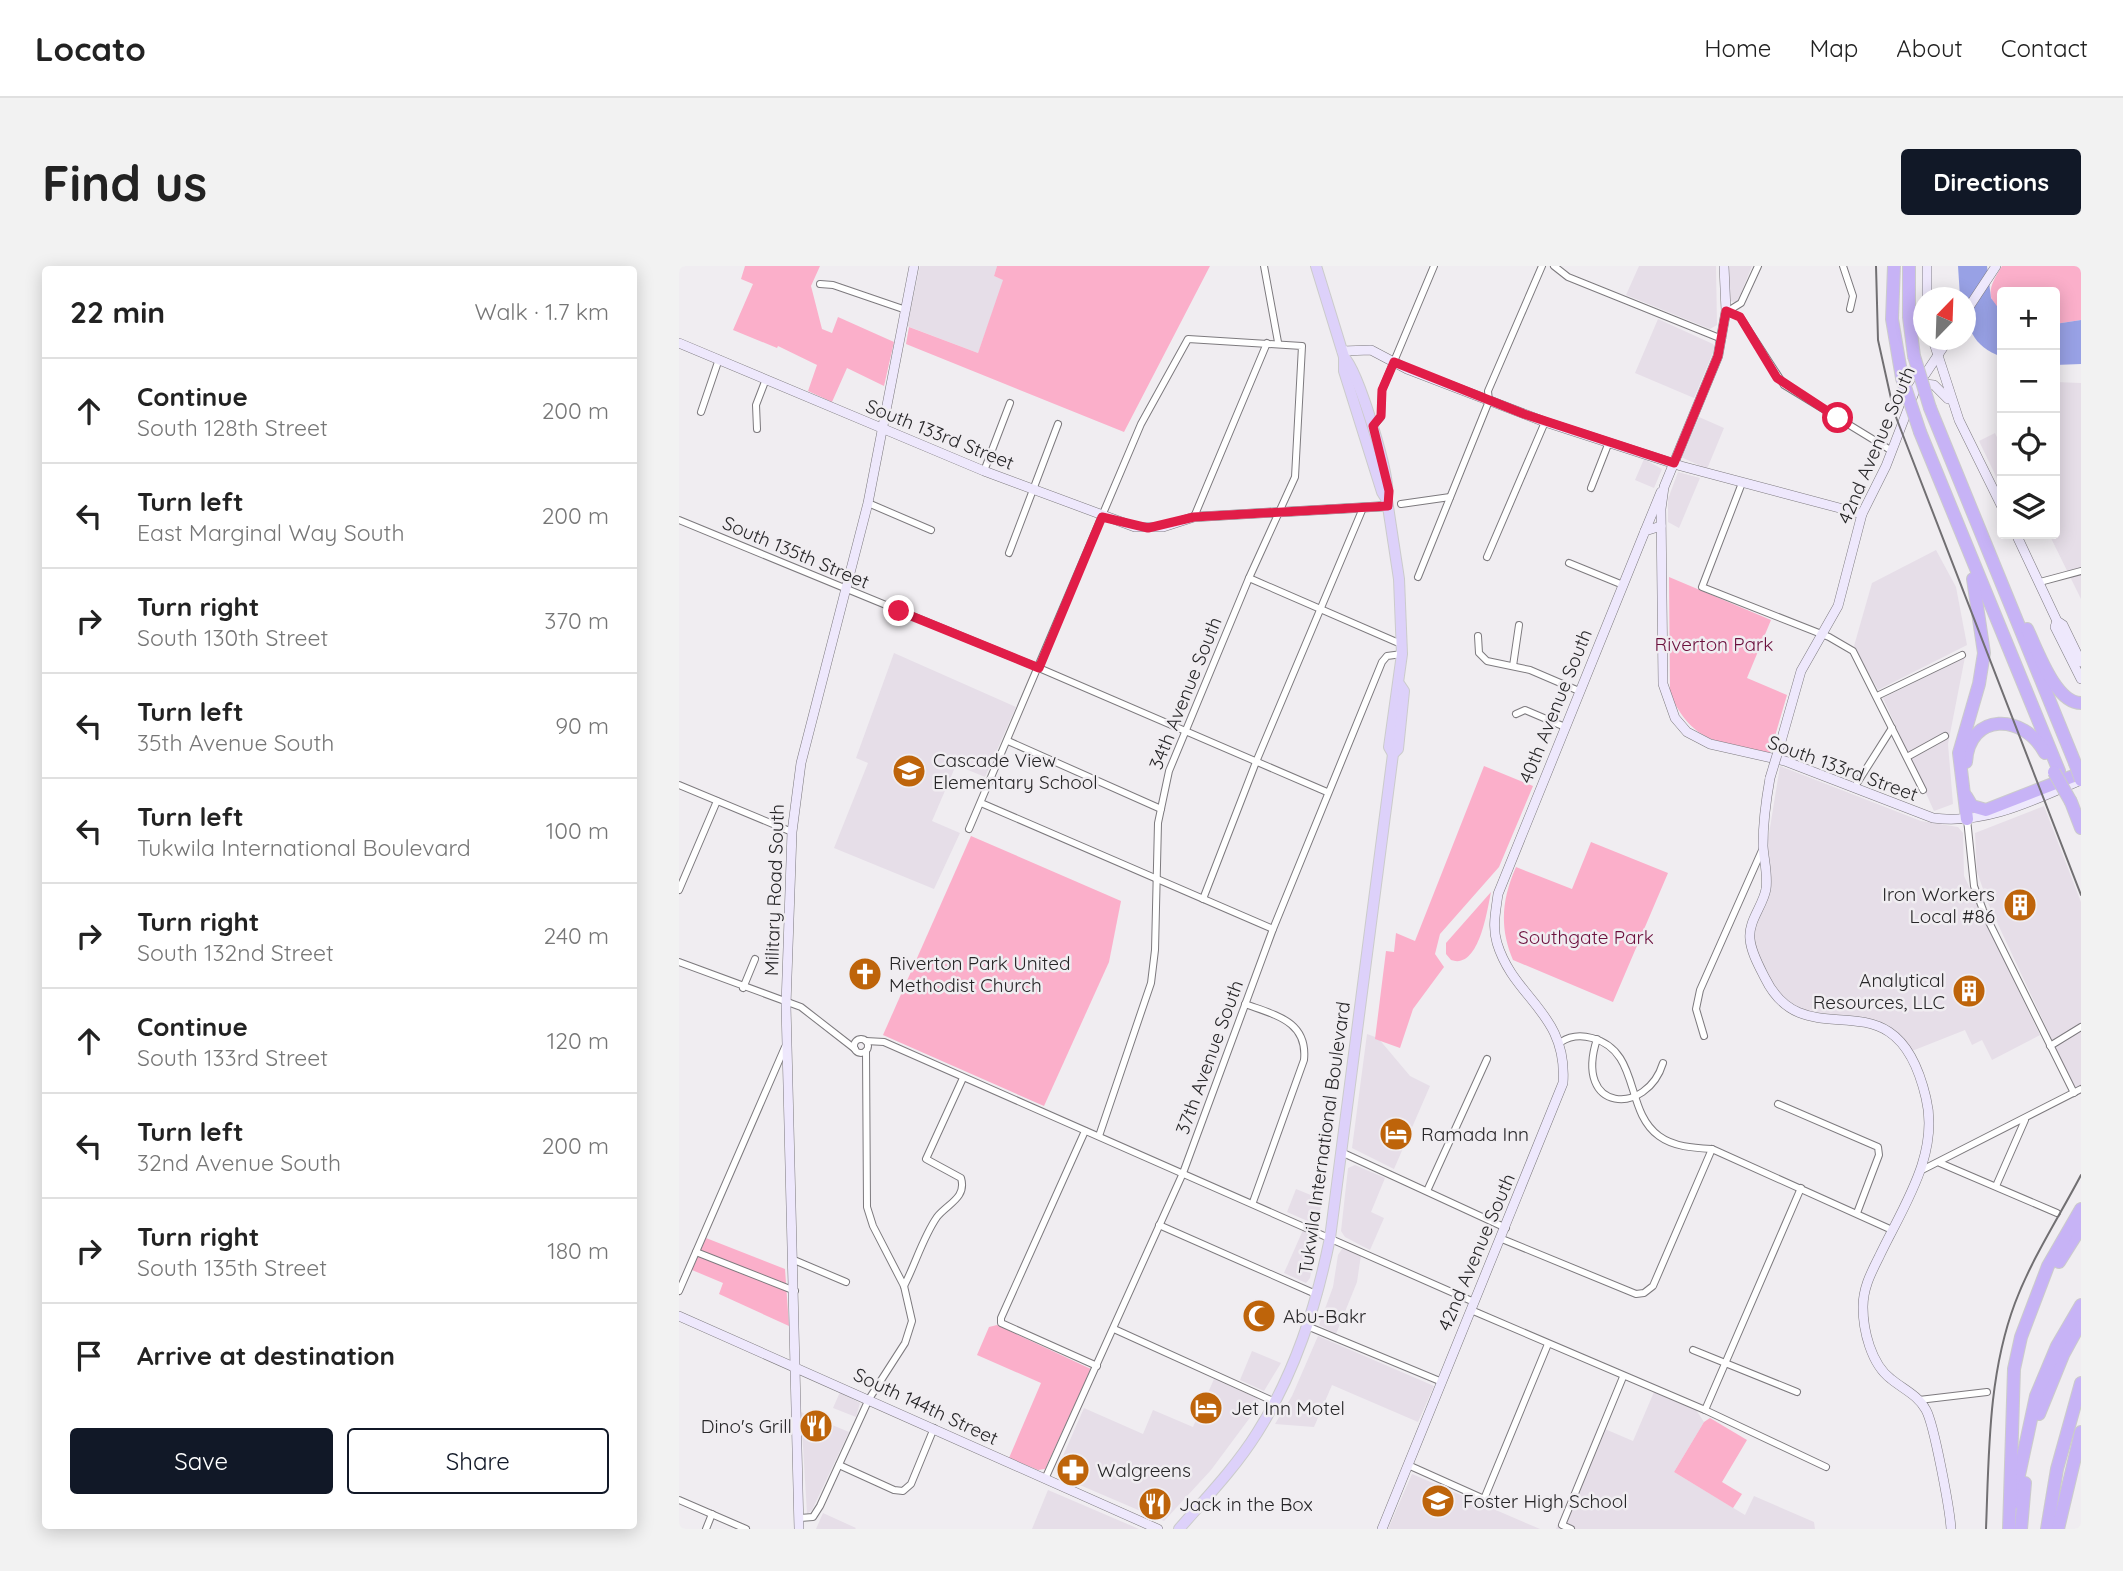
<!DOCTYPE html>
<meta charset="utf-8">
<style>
:root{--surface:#fff;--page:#f2f2f2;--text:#222;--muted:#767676;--line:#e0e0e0;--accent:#111827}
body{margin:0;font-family:Quicksand,sans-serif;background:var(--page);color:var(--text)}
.controls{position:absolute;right:21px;top:21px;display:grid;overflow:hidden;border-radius:7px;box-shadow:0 4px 18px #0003}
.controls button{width:63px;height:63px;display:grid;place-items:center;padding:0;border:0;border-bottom:2px solid var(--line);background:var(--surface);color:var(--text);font:35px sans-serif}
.compass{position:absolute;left:1234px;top:21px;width:63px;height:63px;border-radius:50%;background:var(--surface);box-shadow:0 4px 18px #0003;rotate:23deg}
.stop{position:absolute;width:21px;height:21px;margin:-16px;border:5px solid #e11d48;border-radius:50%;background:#fff}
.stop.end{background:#e11d48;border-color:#fff;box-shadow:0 2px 7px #0008}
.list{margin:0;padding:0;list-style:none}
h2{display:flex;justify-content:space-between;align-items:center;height:91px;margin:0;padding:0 28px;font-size:30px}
h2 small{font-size:23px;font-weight:400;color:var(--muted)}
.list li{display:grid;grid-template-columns:46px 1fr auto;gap:21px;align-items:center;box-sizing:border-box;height:105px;padding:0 28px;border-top:2px solid var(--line)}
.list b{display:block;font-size:26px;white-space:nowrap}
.list p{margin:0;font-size:23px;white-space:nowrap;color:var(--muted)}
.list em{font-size:23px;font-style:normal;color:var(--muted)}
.actions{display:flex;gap:14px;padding:21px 28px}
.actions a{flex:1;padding:16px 0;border:2px solid var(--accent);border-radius:7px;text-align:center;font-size:24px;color:var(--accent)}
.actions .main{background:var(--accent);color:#fff}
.icon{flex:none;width:38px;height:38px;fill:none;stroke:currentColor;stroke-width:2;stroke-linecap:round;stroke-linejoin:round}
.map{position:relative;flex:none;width:1402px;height:1263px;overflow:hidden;border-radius:7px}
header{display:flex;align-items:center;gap:42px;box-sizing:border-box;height:98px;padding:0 35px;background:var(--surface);border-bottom:2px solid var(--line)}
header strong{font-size:33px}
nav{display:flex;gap:38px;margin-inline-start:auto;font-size:24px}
.intro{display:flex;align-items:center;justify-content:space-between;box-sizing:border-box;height:168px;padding:0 42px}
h1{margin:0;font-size:49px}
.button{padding:18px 32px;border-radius:7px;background:var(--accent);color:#fff;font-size:24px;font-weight:700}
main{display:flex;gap:42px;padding:0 42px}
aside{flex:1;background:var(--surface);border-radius:7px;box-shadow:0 4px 18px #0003}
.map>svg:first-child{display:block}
.built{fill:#e6dee8}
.green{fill:#fbafca}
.water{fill:#98a1e5}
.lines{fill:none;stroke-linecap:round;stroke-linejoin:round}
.street-casing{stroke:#7d7a7e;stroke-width:8}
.secondary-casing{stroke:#7d7a7e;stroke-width:10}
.primary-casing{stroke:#cbcbcb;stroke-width:12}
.highway-casing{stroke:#cbcbcb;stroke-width:14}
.street{stroke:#fff;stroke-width:6}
.secondary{stroke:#eee8fc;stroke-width:9}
.primary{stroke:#ddd1fa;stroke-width:10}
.highway{stroke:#c7b3f6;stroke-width:12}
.tram{stroke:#716f72;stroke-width:2}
.secondary-bridge-casing{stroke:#7d7a7e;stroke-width:10;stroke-linecap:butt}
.highway-bridge-casing{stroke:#cbcbcb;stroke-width:14;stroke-linecap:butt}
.secondary-bridge{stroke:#eee8fc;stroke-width:9}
.highway-bridge{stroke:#c7b3f6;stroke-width:12}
.route{stroke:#e11d48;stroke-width:9}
.labels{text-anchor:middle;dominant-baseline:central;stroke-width:5;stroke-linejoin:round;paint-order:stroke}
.street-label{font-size:19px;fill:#272628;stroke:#f0edf1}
.park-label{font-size:19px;fill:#6b103d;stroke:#f0edf1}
.poi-label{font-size:19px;fill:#272628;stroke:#f0edf1;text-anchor:start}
</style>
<header>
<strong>Locato</strong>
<nav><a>Home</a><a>Map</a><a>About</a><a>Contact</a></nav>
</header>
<div class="intro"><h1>Find us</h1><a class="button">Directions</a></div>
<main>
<aside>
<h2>22 min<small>Walk · 1.7 km</small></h2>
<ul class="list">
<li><svg class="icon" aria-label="ahead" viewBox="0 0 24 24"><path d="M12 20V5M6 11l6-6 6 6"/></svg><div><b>Continue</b><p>South 128th Street</p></div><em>200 m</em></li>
<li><svg class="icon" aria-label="left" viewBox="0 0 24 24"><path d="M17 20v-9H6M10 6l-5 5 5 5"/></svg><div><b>Turn left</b><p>East Marginal Way South</p></div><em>200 m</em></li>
<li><svg class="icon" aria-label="right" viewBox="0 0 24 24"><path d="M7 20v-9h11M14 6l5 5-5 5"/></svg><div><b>Turn right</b><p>South 130th Street</p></div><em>370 m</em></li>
<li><svg class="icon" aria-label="left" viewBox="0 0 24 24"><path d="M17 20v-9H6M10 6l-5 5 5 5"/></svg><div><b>Turn left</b><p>35th Avenue South</p></div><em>90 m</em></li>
<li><svg class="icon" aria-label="left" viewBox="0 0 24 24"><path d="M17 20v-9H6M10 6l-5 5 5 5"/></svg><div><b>Turn left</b><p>Tukwila International Boulevard</p></div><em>100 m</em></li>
<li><svg class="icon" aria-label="right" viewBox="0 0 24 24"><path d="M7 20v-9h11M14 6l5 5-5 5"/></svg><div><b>Turn right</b><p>South 132nd Street</p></div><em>240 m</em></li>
<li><svg class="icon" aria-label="ahead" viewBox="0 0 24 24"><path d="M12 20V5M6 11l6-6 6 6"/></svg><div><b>Continue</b><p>South 133rd Street</p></div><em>120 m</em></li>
<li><svg class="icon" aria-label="left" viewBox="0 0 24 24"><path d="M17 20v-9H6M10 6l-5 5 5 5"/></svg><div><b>Turn left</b><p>32nd Avenue South</p></div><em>200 m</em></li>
<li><svg class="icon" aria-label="right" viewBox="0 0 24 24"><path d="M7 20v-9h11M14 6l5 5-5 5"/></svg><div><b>Turn right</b><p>South 135th Street</p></div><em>180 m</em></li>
<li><svg class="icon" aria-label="arrive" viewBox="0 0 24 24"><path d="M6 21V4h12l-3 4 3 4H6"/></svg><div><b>Arrive at destination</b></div></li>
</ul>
<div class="actions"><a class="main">Save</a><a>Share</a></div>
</aside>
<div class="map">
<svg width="1402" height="1263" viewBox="0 0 1402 1263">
<rect width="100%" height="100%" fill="#f0edf1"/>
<g class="built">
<path d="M241 0H318L315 10 325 14 299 87 228 60Z"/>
<path d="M960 0H1037L1038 59 1031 63 947 29Z"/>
<path d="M1049 0H1073L1058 37 1051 35Z"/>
<path d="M979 53 1034 78 1036 82 1015 132 956 107Z"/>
<path d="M1376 116 1402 117V333L1370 268H1376Z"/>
<path d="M1020 151 1045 162 1028 203 1002 191Z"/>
<path d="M1316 167 1323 182V223L1300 175Z"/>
<path d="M965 193 983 203 975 222 956 214Z"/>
<path d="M999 206 1021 212 1000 262 989 256V233Z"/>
<path d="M1257 284 1277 321 1288 379 1199 424 1175 380 1193 317Z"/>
<path d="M215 387 337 441 306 511 277 499 253 555 281 567 255 623 155 582 189 497 177 492Z"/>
<path d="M1286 391 1269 478 1274 538 1255 545 1204 432Z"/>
<path d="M1101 500 1242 555 1279 561 1284 567 1285 610 1361 769 1313 794 1303 774 1293 779 1286 764 1233 785 1221 768 1199 755 1115 743 1093 719 1076 681 1074 664 1088 632V580Z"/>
<path d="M1365 540 1402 636V820L1396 823 1309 637 1298 606 1296 567Z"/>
<path d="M688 768 699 772 731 810 751 820 715 903 673 882Z"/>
<path d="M676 899 706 912 692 946 705 952 691 984 666 971 662 965 669 902Z"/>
<path d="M617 923 644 934 638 956 633 957 608 946Z"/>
<path d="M624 964 635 969 638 974 631 1012 627 1017 605 1007Z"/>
<path d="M668 983 682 989 678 1016 657 1068 640 1059 654 1021 659 989 663 983Z"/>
<path d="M639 1070 755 1120 739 1156 653 1119 635 1161 596 1158 613 1130Z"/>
<path d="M573 1085 602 1097 585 1125 561 1114Z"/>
<path d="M535 1113 578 1132 581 1138 532 1204 485 1255 382 1211 380 1199 405 1142 464 1168 474 1144 514 1161Z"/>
<path d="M161 1126 181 1137 177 1151 154 1142Z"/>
<path d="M975 1126 1017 1144 1025 1156 995 1206 1066 1249 1075 1230 1135 1256 1136 1263H877L919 1160 954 1175Z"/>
<path d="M122 1146 170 1166 133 1244 128 1248Z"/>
<path d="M733 1208 861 1263H709Z"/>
<path d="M369 1224 460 1263H353Z"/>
<path d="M144 1247 177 1262 176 1263H137Z"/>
</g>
<g class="green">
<path d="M66 0H141L132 20 143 63 153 67 159 51 215 76 205 120 168 102 153 136 129 125 138 99 99 80 98 82 54 64 74 18 62 13Z"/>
<path d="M318 0H531L445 166 227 78 230 61 299 87 324 14 315 10Z"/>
<path d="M1323 0H1402V54L1376 58V26H1323V47C1304 31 1312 18 1323 0Z"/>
<path d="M990 311 1092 354 1068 412 1108 429 1091 487C1041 476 1015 479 991 428Z"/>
<path d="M805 500 854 520 820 601 761 668 756 688 765 701 734 743 721 782 696 773 707 685 715 686 717 667 736 675Z"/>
<path d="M292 570 442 635 430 696 365 840 204 769Z"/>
<path d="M912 576 989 607 934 736 834 694C820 661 823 633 837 601L893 623Z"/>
<path d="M812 626C808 645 800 704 772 694L767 688V677Z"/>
<path d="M27 972 106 1003 110 1060 40 1028 44 1017 13 1004Z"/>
<path d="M318 1059 412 1103 366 1203 359 1204 330 1192 362 1117 298 1089 310 1061Z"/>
<path d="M1031 1152 1068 1174 1043 1216 1063 1228 1054 1242 995 1206 1025 1156Z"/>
</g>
<g class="water">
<path d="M1279 0H1308L1312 32 1323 47V91C1293 80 1287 61 1286 32L1281 31Z"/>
<path d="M1402 54V98L1376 99V58Z"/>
</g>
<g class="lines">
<defs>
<g id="street">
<path d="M585 0 599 76"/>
<path d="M875 0 889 11 1043 73"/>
<path d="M1164 0 1174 30 1171 43"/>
<path d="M141 18 154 19 227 44"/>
<path d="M1047 45 1061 51 1105 119 1213 185"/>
<path d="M1049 45 1062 37 1079 0"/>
<path d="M22 146 40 93"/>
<path d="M694 160 702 151 703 124 755 0"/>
<path d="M78 163 77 139 87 113"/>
<path d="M305 205 331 137"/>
<path d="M1063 217 1023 321 1150 371 1174 385 1244 524"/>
<path d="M912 222 930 176"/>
<path d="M189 237 252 264"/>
<path d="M722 238 771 231"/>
<path d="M515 251 588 77"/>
<path d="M0 254 360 402 648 526"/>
<path d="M330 287 379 158"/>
<path d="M808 291 866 156"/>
<path d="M890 297 944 319"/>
<path d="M739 311 810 135 809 125 863 0"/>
<path d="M570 312 722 378"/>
<path d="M1361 316 1402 305"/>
<path d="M799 370 800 387 808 395 851 404 900 425"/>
<path d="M834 400 840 359"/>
<path d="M1198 430 1283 389"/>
<path d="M837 448 846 444 886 461"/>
<path d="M329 475 482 543"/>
<path d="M1228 491 1266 470"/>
<path d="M0 519 113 566"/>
<path d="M1175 522 1213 462"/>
<path d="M302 537 594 663"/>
<path d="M1288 553 1295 620 1304 644 1395 827"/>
<path d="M290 563 462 158 509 73 623 80 616 211 570 312 490 505 479 557 476 684 472 717 420 870"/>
<path d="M0 624 38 535"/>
<path d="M524 633 577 496 684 242"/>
<path d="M0 696 122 741 176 783"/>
<path d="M64 722 76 693"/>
<path d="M566 738C596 749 629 755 625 794L574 936"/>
<path d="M1025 770 1017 743 1021 724 1084 582"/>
<path d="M918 773C894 847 968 850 984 797"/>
<circle cx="182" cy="780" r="7"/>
<path d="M187 775 205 776 795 1036"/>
<path d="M882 776C891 770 902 769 913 772 962 785 945 845 980 870 995 881 1015 882 1033 883L1213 964"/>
<path d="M1371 780 1402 761"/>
<path d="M1099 838 1199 881 1200 889 1178 947"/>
<path d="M406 865 322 1052V1057L418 1100"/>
<path d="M662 886 827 962"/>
<path d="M1261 897 1378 947"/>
<path d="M1241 905 1402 823"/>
<path d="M1317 920 1346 854"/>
<path d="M748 925 808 793"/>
<path d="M480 959 639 1029"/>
<path d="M823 973 957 1028 965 1027 974 1020 1033 883"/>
<path d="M17 986 116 1025"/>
<path d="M115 994 167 1016"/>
<path d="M225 1020C236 999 244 971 258 951 268 938 288 932 282 912L247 893 284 812"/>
<path d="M0 1025 106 781"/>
<path d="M792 1044 1026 1144 1147 1201"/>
<path d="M628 1060 763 1116"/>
<path d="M435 1063 596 1136"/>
<path d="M1014 1084 1118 1126"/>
<path d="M1240 1134 1308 1126"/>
<path d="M1026 1144 1122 922"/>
<path d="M160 1199 215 1224 224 1225 232 1218 255 1162"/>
<path d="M729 1199 805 1233 869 1078"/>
<path d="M366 1213 504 907 594 663 703 396 708 390 723 388"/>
<path d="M0 1234 67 1263"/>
<path d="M121 1252 134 1251 141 1240 190 1133 226 1077 233 1055 225 1020 194 960 188 941 187 785"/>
<path d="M27 1263 33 1248"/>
<path d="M892 1263 883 1259 944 1111"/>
</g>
<g id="secondary">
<path d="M1045 0 1047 45 1039 90 985 221 982 243 984 418 996 452 1008 466 1031 478 1106 495 1254 552C1307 559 1355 534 1402 514"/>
<path d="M1248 32V0"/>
<path d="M1286 47 1317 0"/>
<path d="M1254 74 1280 154 1323 241"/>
<path d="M0 77 305 205 456 261H484L515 251 709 240"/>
<path d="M663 85 692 84 728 103 866 156 1002 200 1183 248"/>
<path d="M1241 122 1246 118 1255 119 1269 133"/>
<path d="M966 265 982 226"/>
<path d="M1337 268 1378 355 1384 359 1402 396"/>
<path d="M1378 355 1376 361 1402 413"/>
<path d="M1101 479 1122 405 1159 340 1183 248 1207 200 1237 122 1269 74"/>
<path d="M1091 512C1087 534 1084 557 1084 580 1085 595 1089 608 1087 623 1084 640 1069 655 1071 673 1072 686 1080 700 1086 712 1128 798 1216 699 1247 832 1261 889 1223 942 1200 991 1192 1007 1184 1022 1184 1041 1184 1064 1192 1098 1212 1113 1224 1123 1239 1129 1247 1144 1255 1158 1271 1244 1272 1263"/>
<path d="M0 1050 479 1263"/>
<path d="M120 1263 107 739 113 566 122 497 189 237 235 0"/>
<path d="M703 1263 884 817C889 747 835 733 818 677 813 661 817 644 819 628L966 265 982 260"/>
</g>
<g id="primary">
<path d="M637 0 665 91V105L703 226 708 234 720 313 723 388 710 481 714 488"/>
<path d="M665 91C679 105 712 211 708 230"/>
<path d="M500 1263C527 1232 556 1202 578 1167 616 1107 637 1041 651 972L714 488 719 483 725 425 721 419"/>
</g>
<g id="highway">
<path d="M1215 0 1213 53 1223 112"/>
<path d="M1230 0V51L1235 90"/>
<path d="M1251 142 1396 497"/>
<path d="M1241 166 1380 505"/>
<path d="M1348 363C1358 383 1376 437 1402 437"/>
<path d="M1287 496C1290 446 1345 447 1366 487"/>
<path d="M1287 530 1293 540 1307 544 1402 507"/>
<path d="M1392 536 1402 562"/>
<path d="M1288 553 1280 487 1300 418 1305 387 1294 313"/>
<path d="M1380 996 1402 961"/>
<path d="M1360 1148 1384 1089 1402 1056"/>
<path d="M1334 1237 1357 1130 1378 1080 1402 1039"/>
<path d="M1330 1263 1335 1103 1342 1071 1369 1000 1402 943"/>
<path d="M1342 1263 1346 1217"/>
<path d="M1368 1263 1378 1203 1402 1117"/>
<path d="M1379 1263 1402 1166"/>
</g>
</defs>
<use href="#street" class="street-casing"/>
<use href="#secondary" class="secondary-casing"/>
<use href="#primary" class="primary-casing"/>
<use href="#highway" class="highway-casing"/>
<use href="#street" class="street"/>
<use href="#secondary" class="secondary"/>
<use href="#primary" class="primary"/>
<use href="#highway" class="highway"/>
<g class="tram">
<path d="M1197 0 1199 74 1215 146 1402 629"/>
<path d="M1307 1263C1310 1187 1309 1109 1336 1037 1353 992 1380 951 1402 909"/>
</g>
<defs>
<path id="secondary-bridge" d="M1091 512 1101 479"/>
<g id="highway-bridge">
<path d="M1235 90 1251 142"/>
<path d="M1223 112 1241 166"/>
<path d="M1396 497 1402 514"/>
<path d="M1375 506 1392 536"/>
</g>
</defs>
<use href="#secondary-bridge" class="secondary-bridge-casing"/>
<use href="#highway-bridge" class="highway-bridge-casing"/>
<use href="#secondary-bridge" class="secondary-bridge"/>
<use href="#highway-bridge" class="highway-bridge"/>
</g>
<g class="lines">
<path class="route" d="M220 345 360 402 423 251 469 262 515 251 709 240 710 225 694 160 702 150 703 124 715 96 845 148 995 197 1039 90 1047 45 1061 51 1098 112 1159 152"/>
</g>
<defs>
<symbol id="school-disc" viewBox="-11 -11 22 22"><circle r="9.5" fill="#be640a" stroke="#f0edf1"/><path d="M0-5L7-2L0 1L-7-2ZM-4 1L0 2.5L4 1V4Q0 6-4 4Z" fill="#fff"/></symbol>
<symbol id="building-disc" viewBox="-11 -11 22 22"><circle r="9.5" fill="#be640a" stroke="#f0edf1"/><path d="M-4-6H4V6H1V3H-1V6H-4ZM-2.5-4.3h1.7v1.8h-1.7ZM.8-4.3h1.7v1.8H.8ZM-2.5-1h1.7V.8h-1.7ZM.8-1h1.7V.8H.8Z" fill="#fff"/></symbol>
<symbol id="church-disc" viewBox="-11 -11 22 22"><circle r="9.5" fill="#be640a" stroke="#f0edf1"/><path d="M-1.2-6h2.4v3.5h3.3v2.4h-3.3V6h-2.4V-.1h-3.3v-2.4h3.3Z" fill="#fff"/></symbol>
<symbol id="hotel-disc" viewBox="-11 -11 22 22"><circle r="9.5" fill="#be640a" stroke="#f0edf1"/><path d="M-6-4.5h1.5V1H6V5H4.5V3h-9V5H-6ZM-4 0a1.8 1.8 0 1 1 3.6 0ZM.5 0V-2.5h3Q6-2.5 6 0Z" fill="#fff"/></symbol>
<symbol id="mosque-disc" viewBox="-11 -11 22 22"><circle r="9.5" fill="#be640a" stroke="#f0edf1"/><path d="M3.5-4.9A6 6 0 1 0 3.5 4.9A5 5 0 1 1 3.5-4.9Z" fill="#fff"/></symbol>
<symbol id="restaurant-disc" viewBox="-11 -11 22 22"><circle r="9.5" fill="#be640a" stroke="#f0edf1"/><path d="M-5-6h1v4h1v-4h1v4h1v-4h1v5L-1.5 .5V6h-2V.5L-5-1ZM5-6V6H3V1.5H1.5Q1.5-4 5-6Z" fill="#fff"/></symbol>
<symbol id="pharmacy-disc" viewBox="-11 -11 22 22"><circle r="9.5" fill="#be640a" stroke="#f0edf1"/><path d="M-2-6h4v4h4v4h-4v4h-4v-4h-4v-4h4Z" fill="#fff"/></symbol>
</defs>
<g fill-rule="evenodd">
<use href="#school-disc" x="211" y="486" width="38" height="38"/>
<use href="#building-disc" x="1322" y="620" width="38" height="38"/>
<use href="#church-disc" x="167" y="689" width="38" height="38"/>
<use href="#building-disc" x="1271" y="706" width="38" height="38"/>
<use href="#hotel-disc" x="698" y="849" width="38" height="38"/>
<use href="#mosque-disc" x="561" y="1031" width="38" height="38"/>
<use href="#hotel-disc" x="508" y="1123" width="38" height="38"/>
<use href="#restaurant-disc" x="118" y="1141" width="38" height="38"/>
<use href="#pharmacy-disc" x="375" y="1185" width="38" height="38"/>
<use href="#school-disc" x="740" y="1216" width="38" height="38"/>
<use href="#restaurant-disc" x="457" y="1219" width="38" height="38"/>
</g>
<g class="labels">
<g class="street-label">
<text transform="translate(261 168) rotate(22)">South 133rd Street</text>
<text transform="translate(1197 179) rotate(-67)">42nd Avenue South</text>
<text transform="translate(117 286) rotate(23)">South 135th Street</text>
<text transform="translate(506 427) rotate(-68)">34th Avenue South</text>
<text transform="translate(876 440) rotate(-68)">40th Avenue South</text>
<text transform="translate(1164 502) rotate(20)">South 133rd Street</text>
<text transform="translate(95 624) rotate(-88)">Military Road South</text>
<text transform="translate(530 791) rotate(-70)">37th Avenue South</text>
<text transform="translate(645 872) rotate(-82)">Tukwila International Boulevard</text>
<text transform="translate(797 986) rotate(-67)">42nd Avenue South</text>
<text transform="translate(247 1140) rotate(25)">South 144th Street</text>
</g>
<g class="park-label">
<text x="1035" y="378">Riverton Park</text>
<text x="907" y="671">Southgate Park</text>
</g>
<g class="poi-label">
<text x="254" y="494">Cascade View<tspan x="254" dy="22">Elementary School</tspan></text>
<text x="1316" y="628" text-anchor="end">Iron Workers<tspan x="1316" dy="22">Local #86</tspan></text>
<text x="210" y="697">Riverton Park United<tspan x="210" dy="22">Methodist Church</tspan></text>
<text x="1266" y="714" text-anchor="end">Analytical<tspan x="1266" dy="22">Resources, LLC</tspan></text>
<text x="742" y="868">Ramada Inn</text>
<text x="604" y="1050">Abu-Bakr</text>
<text x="552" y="1142">Jet Inn Motel</text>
<text x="113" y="1160" text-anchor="end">Dino's Grill</text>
<text x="418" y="1204">Walgreens</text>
<text x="784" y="1235">Foster High School</text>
<text x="500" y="1238">Jack in the Box</text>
</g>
</g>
</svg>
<div class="controls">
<button>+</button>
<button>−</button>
<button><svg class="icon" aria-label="locate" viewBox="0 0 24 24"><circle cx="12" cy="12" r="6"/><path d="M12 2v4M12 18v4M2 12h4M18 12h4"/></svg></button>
<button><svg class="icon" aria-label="layers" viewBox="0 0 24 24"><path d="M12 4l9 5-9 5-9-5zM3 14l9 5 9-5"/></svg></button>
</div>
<svg class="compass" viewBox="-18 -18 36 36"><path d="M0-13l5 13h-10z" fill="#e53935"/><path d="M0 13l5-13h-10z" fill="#767676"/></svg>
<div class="stop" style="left:1159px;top:152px"></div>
<div class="stop end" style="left:220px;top:345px"></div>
</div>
</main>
